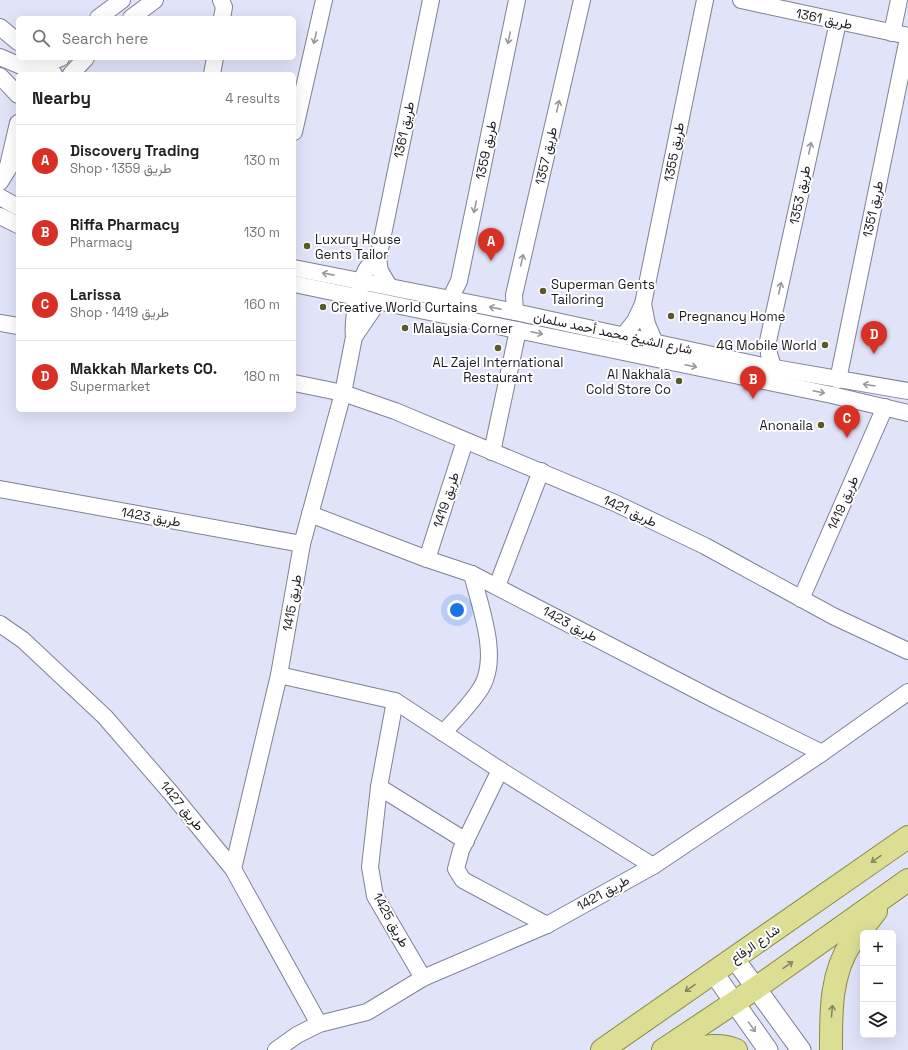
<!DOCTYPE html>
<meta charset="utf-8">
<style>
:root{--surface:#fff;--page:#f2f2f2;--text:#202124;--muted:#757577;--line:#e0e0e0;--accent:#d93025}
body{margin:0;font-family:"Space Grotesk",Vazirmatn,sans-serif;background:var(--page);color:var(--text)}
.controls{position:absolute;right:12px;bottom:12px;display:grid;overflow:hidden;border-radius:6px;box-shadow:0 4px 16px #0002}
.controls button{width:36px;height:36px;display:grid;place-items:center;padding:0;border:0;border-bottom:1px solid var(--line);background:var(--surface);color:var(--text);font:20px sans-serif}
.you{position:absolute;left:457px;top:610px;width:14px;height:14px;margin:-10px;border:3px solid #fff;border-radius:50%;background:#1a73e8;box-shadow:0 0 0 6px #1a73e833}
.badge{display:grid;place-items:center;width:26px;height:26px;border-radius:50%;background:var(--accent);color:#fff;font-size:13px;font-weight:700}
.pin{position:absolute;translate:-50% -33px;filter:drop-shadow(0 1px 2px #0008)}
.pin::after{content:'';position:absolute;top:21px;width:14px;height:12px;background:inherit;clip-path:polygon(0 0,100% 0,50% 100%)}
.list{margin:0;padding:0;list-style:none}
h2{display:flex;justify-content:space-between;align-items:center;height:52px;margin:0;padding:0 16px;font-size:17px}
h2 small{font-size:13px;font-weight:400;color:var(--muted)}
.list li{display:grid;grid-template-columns:26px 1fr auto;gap:12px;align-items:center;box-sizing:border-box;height:72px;padding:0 16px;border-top:1px solid var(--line)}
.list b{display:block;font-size:15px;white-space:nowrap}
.list p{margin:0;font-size:13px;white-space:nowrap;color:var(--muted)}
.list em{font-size:13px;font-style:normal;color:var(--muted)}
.icon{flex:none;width:22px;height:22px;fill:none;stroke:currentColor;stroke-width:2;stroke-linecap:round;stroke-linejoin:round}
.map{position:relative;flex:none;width:908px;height:1050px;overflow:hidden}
.search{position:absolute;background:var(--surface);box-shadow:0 4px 16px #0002;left:16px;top:16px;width:280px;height:44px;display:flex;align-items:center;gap:10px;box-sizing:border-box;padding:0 14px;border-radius:6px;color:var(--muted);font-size:15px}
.panel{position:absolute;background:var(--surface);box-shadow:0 4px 16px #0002;left:16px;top:72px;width:280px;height:340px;border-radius:6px}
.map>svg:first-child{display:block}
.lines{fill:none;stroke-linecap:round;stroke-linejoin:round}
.minor-casing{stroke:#7f8195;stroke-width:18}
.tertiary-casing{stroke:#7f8195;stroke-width:21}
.primary-casing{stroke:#898b3e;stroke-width:24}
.minor{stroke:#fff;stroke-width:16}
.tertiary{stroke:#fff;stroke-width:19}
.primary{stroke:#dcde94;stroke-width:22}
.oneway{stroke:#98989c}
.oneway2{stroke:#858661}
.poi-dot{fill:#595a27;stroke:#fff;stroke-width:1.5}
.labels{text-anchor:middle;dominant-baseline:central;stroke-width:4;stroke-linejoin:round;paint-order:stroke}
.street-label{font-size:13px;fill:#1a1a22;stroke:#fff}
.poi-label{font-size:13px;fill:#1a1a22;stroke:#fff;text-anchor:start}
</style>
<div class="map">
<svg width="908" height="1050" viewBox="0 0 908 1050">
<rect width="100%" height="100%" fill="#e1e3f9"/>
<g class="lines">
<defs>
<g id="minor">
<path d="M221 0 224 7 222 18"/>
<path d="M741 0 908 36"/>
<path d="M98 18 122 0"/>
<path d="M131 18 155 0"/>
<path d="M0 27 18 42"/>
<path d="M892 33 899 0"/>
<path d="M0 57 21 66 36 68"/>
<path d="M42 66 61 58"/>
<path d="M28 74 36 68 42 66 54 74"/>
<path d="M71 74 86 58"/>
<path d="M212 74 215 58"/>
<path d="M0 76 18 95"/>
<path d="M294 132 324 0"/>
<path d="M7 170 18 123"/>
<path d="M0 182 13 161"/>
<path d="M0 197 18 207"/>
<path d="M0 216 18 225"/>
<path d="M294 268 515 312 763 366 908 391"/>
<path d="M294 284 832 395 908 413"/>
<path d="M389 286 380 271 378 259 431 0"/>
<path d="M450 299 459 281 517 0"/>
<path d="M643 304 647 324 655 343"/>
<path d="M515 312 514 295 582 0"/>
<path d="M0 323 18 326"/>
<path d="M623 336 635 321 643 304 705 0"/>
<path d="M354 337C352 322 359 283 366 270 369 265 373 262 378 259"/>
<path d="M773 367 769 354 768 341 838 22"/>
<path d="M838 380 908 38"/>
<path d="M294 383 343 393 395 411 615 503 705 546 833 616 908 651"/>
<path d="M492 452 518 330"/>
<path d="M0 489 302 544"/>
<path d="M310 514 427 559 472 574 717 701 822 753"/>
<path d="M427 559 465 441"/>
<path d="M497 586 541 471"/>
<path d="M801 599 885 407"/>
<path d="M0 624 23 640 105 717 171 793 233 869 319 1024"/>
<path d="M279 675 395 701 500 770 653 866"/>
<path d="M395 701 379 787 370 867 375 896 423 978"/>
<path d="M443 733C456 719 471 704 481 688 500 657 480 607 472 574"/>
<path d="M500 770 461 850 456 869 463 880 547 925"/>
<path d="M379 787 466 841"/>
<path d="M233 869 279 675 302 544 343 393 354 337 378 302"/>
<path d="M276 1050 297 1035 319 1024 367 1012 423 978 547 925 653 866 822 753 908 692"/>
</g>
<g id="tertiary">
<path d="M734 958 801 1050"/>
<path d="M713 972 768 1050"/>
</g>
<g id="primary">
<path d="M602 1050 908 837"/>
<path d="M663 1050 756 988 908 880"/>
<path d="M678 1050C696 1048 719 1042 736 1050"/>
<path d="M831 1050C831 1013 830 975 851 943 859 932 868 922 876 911"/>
</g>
</defs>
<use href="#minor" class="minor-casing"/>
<use href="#tertiary" class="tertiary-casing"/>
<use href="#primary" class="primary-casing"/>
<use href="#minor" class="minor"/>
<use href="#tertiary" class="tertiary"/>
<use href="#primary" class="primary"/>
</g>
<defs><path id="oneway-shaft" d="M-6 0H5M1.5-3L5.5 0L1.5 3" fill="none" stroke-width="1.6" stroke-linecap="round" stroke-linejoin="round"/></defs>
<g class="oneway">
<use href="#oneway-shaft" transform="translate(315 38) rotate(103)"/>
<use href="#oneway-shaft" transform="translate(509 38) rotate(102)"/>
<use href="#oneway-shaft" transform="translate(558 106) rotate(-77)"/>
<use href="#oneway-shaft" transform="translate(810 148) rotate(-78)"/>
<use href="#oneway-shaft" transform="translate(475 207) rotate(102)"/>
<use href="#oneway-shaft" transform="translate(522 260) rotate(-77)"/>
<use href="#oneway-shaft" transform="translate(328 274) rotate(-169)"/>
<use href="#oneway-shaft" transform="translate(780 288) rotate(-78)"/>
<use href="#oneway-shaft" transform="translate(495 308) rotate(-169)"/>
<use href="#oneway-shaft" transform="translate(537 333) rotate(12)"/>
<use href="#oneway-shaft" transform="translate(691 366) rotate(12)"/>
<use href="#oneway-shaft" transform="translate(869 385) rotate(-171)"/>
<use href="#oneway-shaft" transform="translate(819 392) rotate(12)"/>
<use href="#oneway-shaft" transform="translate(752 1027) rotate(55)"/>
</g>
<g class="oneway2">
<use href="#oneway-shaft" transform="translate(876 859) rotate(145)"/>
<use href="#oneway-shaft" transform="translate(788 965) rotate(-35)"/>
<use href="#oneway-shaft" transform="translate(690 988) rotate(145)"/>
<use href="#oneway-shaft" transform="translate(832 1011) rotate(-85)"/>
</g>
<g class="poi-dot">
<circle cx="307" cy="246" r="4"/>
<circle cx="543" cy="291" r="4"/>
<circle cx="323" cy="307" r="4"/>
<circle cx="671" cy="316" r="4"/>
<circle cx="405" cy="328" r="4"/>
<circle cx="825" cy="345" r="4"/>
<circle cx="498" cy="348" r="4"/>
<circle cx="679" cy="381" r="4"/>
<circle cx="821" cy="425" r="4"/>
</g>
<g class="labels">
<g class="street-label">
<text transform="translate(824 19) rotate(12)">طريق 1361</text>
<text transform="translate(404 130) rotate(-78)">طريق 1361</text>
<text transform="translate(486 150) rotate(-78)">طريق 1359</text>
<text transform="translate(674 152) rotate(-79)">طريق 1355</text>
<text transform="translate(546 156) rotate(-77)">طريق 1357</text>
<text transform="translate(800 195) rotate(-78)">طريق 1353</text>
<text transform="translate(873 209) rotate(-78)">طريق 1351</text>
<text transform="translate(613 333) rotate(12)">شارع الشيخ محمد أحمد سلمان</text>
<text transform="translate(446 500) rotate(-72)">طريق 1419</text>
<text transform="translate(843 503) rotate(-66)">طريق 1419</text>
<text transform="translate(630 511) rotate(25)">طريق 1421</text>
<text transform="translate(151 517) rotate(10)">طريق 1423</text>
<text transform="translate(292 603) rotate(-80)">طريق 1415</text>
<text transform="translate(570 624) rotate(28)">طريق 1423</text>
<text transform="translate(182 806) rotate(50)">طريق 1427</text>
<text transform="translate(603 893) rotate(-29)">طريق 1421</text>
<text transform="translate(391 920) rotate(61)">طريق 1425</text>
<text transform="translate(755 944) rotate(-35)">شارع الرفاع</text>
</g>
<g class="poi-label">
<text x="315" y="239">Luxury House<tspan x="315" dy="15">Gents Tailor</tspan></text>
<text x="551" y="284">Superman Gents<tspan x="551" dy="15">Tailoring</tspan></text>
<text x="331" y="307">Creative World Curtains</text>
<text x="679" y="316">Pregnancy Home</text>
<text x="413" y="328">Malaysia Corner</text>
<text x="817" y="345" text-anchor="end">4G Mobile World</text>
<text x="498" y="362" text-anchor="middle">AL Zajel International<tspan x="498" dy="15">Restaurant</tspan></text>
<text x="671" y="374" text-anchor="end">Al Nakhala<tspan x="671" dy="15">Cold Store Co</tspan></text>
<text x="813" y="425" text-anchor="end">Anonaila</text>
</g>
</g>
</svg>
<div class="controls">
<button>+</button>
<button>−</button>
<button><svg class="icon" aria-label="layers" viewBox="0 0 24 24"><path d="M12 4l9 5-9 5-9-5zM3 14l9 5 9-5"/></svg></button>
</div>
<div class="you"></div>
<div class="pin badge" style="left:491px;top:261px">A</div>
<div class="pin badge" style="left:753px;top:399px">B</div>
<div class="pin badge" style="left:847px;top:438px">C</div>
<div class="pin badge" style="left:874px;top:354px">D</div>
<div class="search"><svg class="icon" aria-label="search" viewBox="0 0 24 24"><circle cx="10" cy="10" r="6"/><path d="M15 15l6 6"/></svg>Search here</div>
<section class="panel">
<h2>Nearby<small>4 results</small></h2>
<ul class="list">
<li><span class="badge">A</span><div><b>Discovery Trading</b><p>Shop · طريق 1359</p></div><em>130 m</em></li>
<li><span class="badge">B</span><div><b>Riffa Pharmacy</b><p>Pharmacy</p></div><em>130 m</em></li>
<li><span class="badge">C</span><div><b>Larissa</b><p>Shop · طريق 1419</p></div><em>160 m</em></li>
<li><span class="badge">D</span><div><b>Makkah Markets CO.</b><p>Supermarket</p></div><em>180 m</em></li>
</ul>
</section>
</div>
